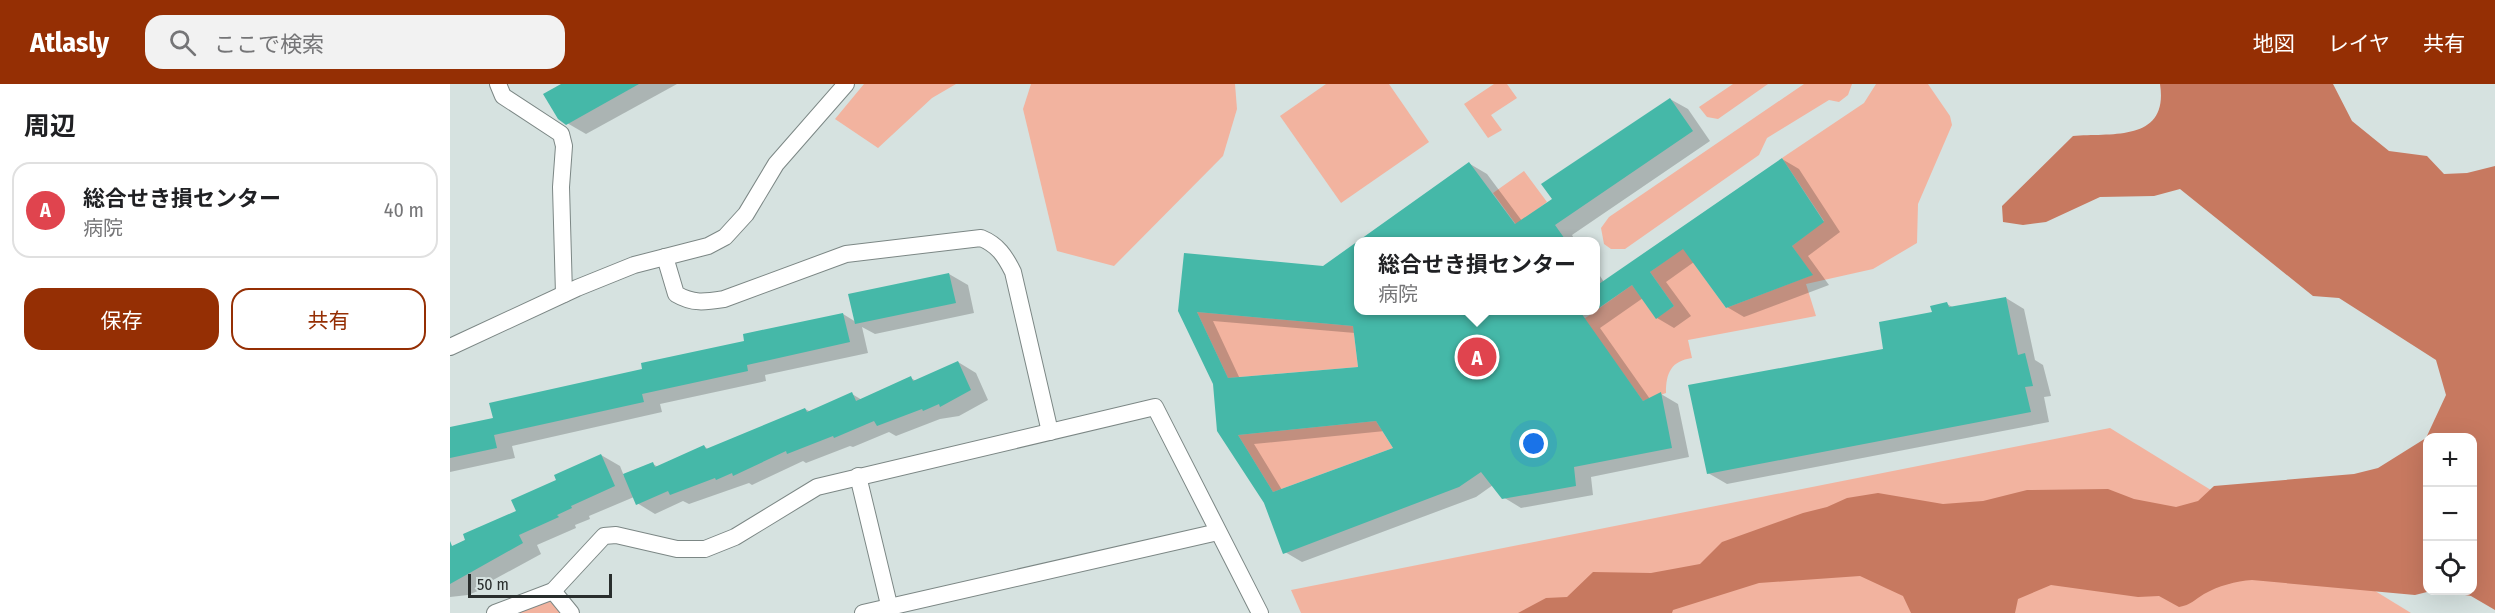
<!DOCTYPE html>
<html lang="ja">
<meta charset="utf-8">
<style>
:root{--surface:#fff;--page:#f2f2f2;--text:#202124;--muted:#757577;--line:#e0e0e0;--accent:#952f04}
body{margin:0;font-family:"Fira Sans Condensed","Noto Sans JP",sans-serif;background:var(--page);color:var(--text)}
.controls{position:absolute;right:18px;bottom:18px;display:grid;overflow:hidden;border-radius:12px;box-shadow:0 6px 24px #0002}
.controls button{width:54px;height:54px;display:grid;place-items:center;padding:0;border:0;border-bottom:2px solid var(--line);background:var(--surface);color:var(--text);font:30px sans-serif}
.scale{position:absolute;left:18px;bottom:15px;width:144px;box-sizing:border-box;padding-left:6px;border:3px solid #292e2d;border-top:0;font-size:16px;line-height:21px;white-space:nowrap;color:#292e2d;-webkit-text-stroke:4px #d6e2e0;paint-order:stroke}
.you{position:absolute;left:1084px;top:360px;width:21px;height:21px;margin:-15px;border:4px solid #fff;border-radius:50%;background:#1a73e8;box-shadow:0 0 0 9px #1a73e833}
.badge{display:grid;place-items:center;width:39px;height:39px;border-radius:50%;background:var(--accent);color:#fff;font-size:20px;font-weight:700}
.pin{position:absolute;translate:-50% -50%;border:3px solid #fff;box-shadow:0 2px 6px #0006}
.popup{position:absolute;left:904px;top:153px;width:246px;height:78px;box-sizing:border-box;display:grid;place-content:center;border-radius:12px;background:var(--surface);filter:drop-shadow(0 2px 4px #0005);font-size:20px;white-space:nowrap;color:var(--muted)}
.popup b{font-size:22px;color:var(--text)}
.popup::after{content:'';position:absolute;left:50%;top:100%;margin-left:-12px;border:12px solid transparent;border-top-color:var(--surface)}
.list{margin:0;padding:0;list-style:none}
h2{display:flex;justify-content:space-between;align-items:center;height:78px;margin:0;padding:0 24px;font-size:26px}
h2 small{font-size:20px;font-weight:400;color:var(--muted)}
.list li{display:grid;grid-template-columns:39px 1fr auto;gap:18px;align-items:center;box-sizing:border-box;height:96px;margin:0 12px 12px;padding:0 12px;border:2px solid var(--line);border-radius:18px}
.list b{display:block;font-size:22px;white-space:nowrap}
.list p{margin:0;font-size:20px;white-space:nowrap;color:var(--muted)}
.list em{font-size:20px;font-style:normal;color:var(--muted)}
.actions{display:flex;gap:12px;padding:18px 24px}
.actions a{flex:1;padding:14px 0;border:2px solid var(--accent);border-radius:18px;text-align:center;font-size:21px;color:var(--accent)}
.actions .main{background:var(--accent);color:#fff}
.icon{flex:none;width:33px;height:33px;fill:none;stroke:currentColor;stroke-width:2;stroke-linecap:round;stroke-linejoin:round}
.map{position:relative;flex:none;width:2045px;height:529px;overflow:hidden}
header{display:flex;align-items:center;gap:36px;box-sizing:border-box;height:84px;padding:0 30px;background:var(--accent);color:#fff}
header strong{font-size:28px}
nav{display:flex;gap:33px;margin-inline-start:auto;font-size:21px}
.search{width:420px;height:54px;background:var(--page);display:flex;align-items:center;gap:15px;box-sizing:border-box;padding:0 21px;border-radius:18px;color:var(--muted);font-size:22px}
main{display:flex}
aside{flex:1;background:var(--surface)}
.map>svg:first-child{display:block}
.green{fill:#f2b39f}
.water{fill:#c77960}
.shadow{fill:#0003;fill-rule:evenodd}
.building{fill:#45b8a8;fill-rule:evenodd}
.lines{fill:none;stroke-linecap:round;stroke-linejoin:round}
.street-casing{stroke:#7c8785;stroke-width:18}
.street{stroke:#fff;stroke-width:16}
</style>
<header>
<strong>Atlasly</strong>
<div class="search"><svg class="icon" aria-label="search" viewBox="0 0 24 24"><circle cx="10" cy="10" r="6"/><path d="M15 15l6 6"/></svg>ここで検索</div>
<nav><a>地図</a><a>レイヤ</a><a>共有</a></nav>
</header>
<main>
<aside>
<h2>周辺<small></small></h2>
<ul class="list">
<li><span class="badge" style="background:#e0444e">A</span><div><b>総合せき損センター</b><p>病院</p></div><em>40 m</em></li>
</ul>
<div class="actions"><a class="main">保存</a><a>共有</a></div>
</aside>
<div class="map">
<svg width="2045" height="529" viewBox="0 0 2045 529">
<rect width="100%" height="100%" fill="#d6e2e0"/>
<g class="green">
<path d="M414 0H506L482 14 428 64 385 35Z"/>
<path d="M581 0H785L787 25 773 72 664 182 607 167 573 25Z"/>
<path d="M876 0H939L979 58 891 119 830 32Z"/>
<path d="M1044 0H1057L1067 14 1041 31 1052 46 1038 54 1014 20Z"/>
<path d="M1283 0H1318L1268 35 1257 33 1249 23Z"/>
<path d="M1354 0H1402L1398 11 1389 18 1379 16 1317 54 1309 71 1175 165H1161L1154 160 1151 144 1159 133Z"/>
<path d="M1426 0H1478L1500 32 1502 41 1468 120 1467 159 1423 185 1356 200 1366 232 1238 256 1242 274C1221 277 1216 289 1216 309L1193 317 1134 235 1182 201 1206 234 1224 222 1200 188 1233 164 1276 224 1362 191 1342 162 1374 137 1332 74 1414 19Z"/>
<path d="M1074 87 1097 118 1084 128 1078 157 1043 109Z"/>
<path d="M747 228 903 242 908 283 778 294Z"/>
<path d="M926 337 943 364 823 408 788 351Z"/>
<path d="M1660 344 1961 529H851L841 506Z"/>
<path d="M95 517 104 519 112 529H64Z"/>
</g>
<path class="water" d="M1710 0H1883L1902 37 1939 67 1977 72 1994 90 2017 89 2045 82V526L2021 512 1991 507 2022 506V354H1978V506L1981 507 1965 511 1802 496C1786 497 1768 502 1754 510 1744 516 1741 521 1729 523L1709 512 1688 513 1601 501 1568 515 1565 529H1461L1453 512 1410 492 1309 499 1223 526 1222 529H1068L1096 514 1117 513 1143 488 1201 489 1250 480 1272 458 1353 429 1377 423 1397 414 1428 409 1493 420 1533 417 1577 406 1658 405 1684 415 1726 423 1748 417 1764 402 1904 390 1928 384 1976 354 1996 311 1986 276 1889 214 1863 212 1730 105 1704 112 1650 113 1596 138 1573 141 1553 138 1552 122 1623 52C1663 49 1719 58 1710 0Z"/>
<g class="shadow">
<path d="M114 0H227L136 50 117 39Z"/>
<path d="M1220 15 1238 25 1260 57 1122 151 1126 158H910L1020 80 1037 90 1072 137 1104 115Z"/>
<path d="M1332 75 1349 85 1390 148 1358 172 1379 201 1294 233 1277 223 1244 178 1216 198 1241 232 1224 244 1207 234 1193 214 1150 244 1200 315 1211 310 1228 320 1239 373 1141 393 1143 411 1071 424 1053 413 1043 401 1026 413 852 478 835 468 764 300 730 226H1146V186L1154 198ZM763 237 905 249 910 284 790 295ZM935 347 946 365 832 406 804 360Z"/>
<path d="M499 190 518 201 524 229 425 250 412 243 418 269 315 291 316 297 210 320 212 328 62 362 65 374 0 388V345L44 335 194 287 393 230 406 238Z"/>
<path d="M1556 214 1574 225 1585 276 1593 281 1601 312 1594 313 1599 338 1277 400 1258 389 1497 220 1504 224Z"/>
<path d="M508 278 526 289 538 316 509 332 490 335 446 352 439 348 403 363 400 362 356 379 353 377 302 401 299 399 239 420 233 417 205 430 187 419 184 413 139 432 140 435 125 441 126 444 87 461 91 470 34 501 35 504 18 511 0 513V464L68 428 108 397 151 371 170 382 174 392 203 380 208 383 254 362 259 366 355 325 361 328 402 310 412 316 461 294 466 297Z"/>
</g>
<g class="building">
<path d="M111 0H189L116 41 108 35 93 10Z"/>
<path d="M1220 14 1243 47 1105 141 1117 158H909V226H1129L1193 317 1211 308 1222 364 1124 383 1126 402 1052 415 1031 388 1009 403 833 470 814 419 767 347 763 300 728 227 734 169 873 182 1019 78 1065 140 1102 115 1091 100ZM747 228 903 242 908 283 778 294ZM926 337 943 364 823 408 788 351Z"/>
<path d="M1332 74 1374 138 1342 162 1363 191 1276 224 1233 165 1200 188 1224 222 1206 235 1182 201 1146 226V202Z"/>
<path d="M499 189 506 219 405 240 398 210Z"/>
<path d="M1556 213 1568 271 1575 269 1583 302 1575 303 1581 328 1257 390 1238 301 1433 265 1429 238 1482 228 1480 222 1497 218 1499 223Z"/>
<path d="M393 229 400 258 297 281 298 287 192 310 194 318 44 351 47 364 0 374V343L43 334 39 319 192 285 191 279 294 257 293 250Z"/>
<path d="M508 277 521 306 490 323 489 320 473 327 472 325 427 342 424 337 384 354 383 352 337 370 336 367 283 392 282 389 266 396 265 394 220 411 218 407 186 421 173 390 203 378 205 383 254 361 256 365 355 324 357 328 402 308 406 317 461 292 463 297Z"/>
<path d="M151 370 165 402 121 422 122 424 107 431 109 433 69 451 73 459 0 500V457L2 462 15 456 13 450 66 427 61 416 106 396 104 391Z"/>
</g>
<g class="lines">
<defs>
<g id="street">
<path d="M48 0 53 12 111 50 114 62 111 103 114 210"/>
<path d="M215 173 226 210C243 220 255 218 274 215L396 170 531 154C548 161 555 172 563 188L600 348"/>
<path d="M0 263 127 204 184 181 258 162 275 153 296 130 326 80 396 0"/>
<path d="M408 392 441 529"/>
<path d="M103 507 121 529"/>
<path d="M45 529 103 507 154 452 166 451 227 465H255L285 453 367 403 705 323 810 529"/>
<path d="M413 529 768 448"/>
</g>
</defs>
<use href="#street" class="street-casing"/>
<use href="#street" class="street"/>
</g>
</svg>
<div class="controls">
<button>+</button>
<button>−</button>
<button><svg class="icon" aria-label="locate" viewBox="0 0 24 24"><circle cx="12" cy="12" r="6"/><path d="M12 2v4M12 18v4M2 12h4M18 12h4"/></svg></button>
</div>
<div class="scale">50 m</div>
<div class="you"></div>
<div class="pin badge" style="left:1027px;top:273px;background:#e0444e">A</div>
<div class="popup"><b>総合せき損センター</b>病院</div>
</div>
</main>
